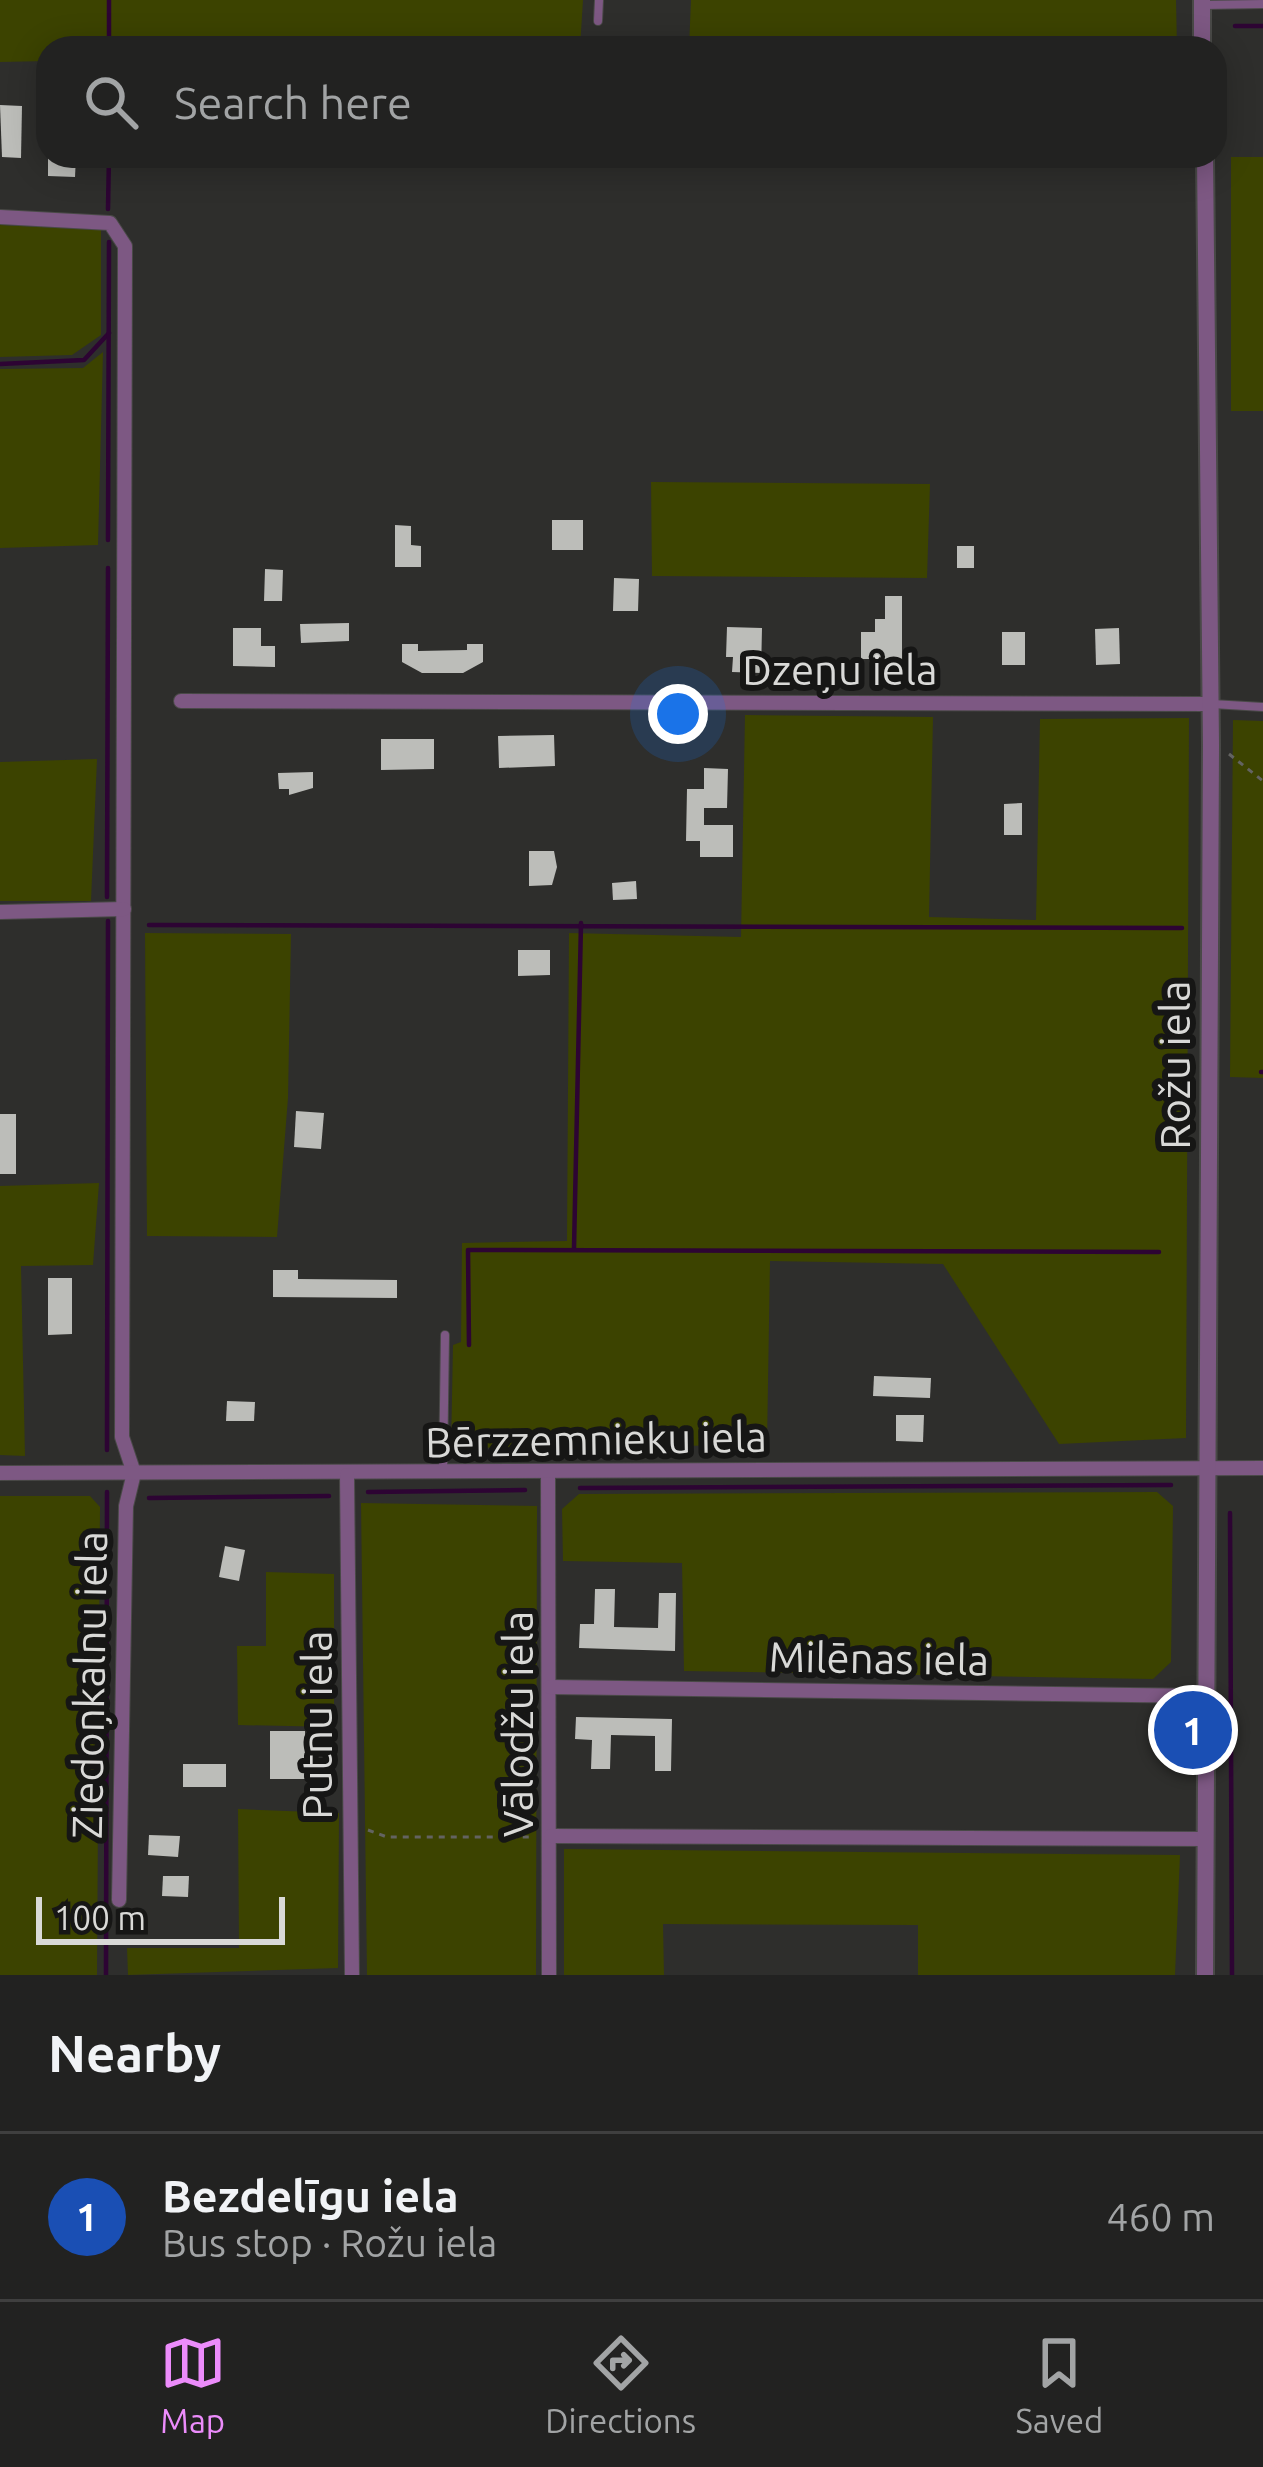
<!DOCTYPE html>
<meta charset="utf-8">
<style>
:root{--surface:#222221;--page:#2e2f2e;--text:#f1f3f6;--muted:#a2a4a5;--line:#3f3f3f;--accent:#ec8cfb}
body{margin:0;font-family:Ubuntu,sans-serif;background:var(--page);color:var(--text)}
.scale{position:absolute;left:36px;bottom:30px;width:249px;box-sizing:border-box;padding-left:12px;border:6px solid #d9d9d7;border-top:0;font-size:33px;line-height:42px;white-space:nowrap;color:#d9d9d7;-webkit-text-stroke:9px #161615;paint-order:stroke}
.you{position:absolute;left:678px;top:714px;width:42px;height:42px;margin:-30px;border:9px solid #fff;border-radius:50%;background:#1a73e8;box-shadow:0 0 0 18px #1a73e833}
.badge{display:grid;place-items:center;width:78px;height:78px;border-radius:50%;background:var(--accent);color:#fff;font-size:39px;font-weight:700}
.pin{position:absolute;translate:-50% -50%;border:6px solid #fff;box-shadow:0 3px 12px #0006}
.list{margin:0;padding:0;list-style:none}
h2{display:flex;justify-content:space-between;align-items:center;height:156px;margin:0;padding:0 48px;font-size:51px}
h2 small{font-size:39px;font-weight:400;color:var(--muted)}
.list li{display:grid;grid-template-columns:78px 1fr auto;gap:36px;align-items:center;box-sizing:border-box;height:168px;padding:0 48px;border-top:3px solid var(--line)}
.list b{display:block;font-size:45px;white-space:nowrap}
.list p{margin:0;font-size:39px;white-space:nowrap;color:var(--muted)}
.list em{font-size:39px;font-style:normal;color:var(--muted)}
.icon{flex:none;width:66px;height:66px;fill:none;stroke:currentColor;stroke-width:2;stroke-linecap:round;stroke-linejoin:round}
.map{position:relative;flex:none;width:1263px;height:1975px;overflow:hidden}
.search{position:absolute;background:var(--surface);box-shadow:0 6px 30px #0003;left:36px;right:36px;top:36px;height:132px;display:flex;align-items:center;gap:30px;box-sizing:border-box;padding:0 42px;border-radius:36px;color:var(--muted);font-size:45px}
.sheet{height:324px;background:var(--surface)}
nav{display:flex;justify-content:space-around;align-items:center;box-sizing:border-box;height:168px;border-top:3px solid var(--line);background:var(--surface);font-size:33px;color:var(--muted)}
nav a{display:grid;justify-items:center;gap:6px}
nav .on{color:var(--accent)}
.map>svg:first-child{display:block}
.green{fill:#3c4300}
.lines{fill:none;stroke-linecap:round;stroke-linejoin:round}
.stream{stroke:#2d0433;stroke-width:4.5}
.building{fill:#bcbdb9}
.service-casing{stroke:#494947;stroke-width:10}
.minor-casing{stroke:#494947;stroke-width:16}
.tertiary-casing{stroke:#494947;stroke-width:20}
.path{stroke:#636361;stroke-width:3;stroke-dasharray:6 6;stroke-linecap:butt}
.service{stroke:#7d5883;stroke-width:8}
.minor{stroke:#7d5883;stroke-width:14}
.tertiary{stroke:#7d5883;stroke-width:16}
.labels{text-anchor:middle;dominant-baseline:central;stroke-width:12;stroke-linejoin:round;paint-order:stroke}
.street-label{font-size:42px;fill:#d9d9d7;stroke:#161615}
</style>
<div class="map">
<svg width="1263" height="1975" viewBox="0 0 1263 1975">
<rect width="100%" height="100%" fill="#2e2e2c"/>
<g class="green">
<path d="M0 0H583L580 48H48V61L0 62Z"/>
<path d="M691 0H1176L1177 48H689Z"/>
<rect x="1231" y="157" width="32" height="254"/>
<path d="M0 225 101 230V335L72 355 0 357Z"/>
<path d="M103 352 98 545 0 548V369L83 368Z"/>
<path d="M651 482 930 484 927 578 652 576Z"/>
<path d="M745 715 933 717 929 917 1036 920 1040 719 1189 718 1186 1438 1059 1444 943 1264 770 1261 767 1445 451 1448 453 1345 461 1342 462 1243 567 1241 569 933 741 937Z"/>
<path d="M1233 720 1263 721V1078L1230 1077Z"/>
<path d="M97 759 91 901H0V762Z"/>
<path d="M145 933 291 934 288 1098 277 1237 147 1236Z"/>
<path d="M99 1183 93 1265 21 1266 25 1456 0 1455V1186Z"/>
<path d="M1157 1492 1173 1506 1171 1662 1153 1679 684 1671 682 1563 563 1561 562 1509 579 1494Z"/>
<path d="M0 1496H90L100 1507 97 1975H0Z"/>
<path d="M361 1503 537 1506 536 1975H367Z"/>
<path d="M266 1572 334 1574V1727L238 1725 237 1646H266Z"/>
<path d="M238 1809 339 1813 338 1968 128 1975 127 1948H239Z"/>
<path d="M564 1849 1180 1855 1175 1975H918V1925L663 1924 664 1975H564Z"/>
</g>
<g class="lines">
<g class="stream">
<path d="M1235 26H1263"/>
<path d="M109 48V0"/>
<path d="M108 209 109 156"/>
<path d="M0 364 84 360 109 333"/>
<path d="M108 540 109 242"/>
<path d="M107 897 108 568"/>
<path d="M149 925 1182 928"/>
<path d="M1261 1072H1263"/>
<path d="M574 1248 581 923"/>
<path d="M469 1345 468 1250 1159 1252"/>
<path d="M107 1450 108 921"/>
<path d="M580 1488 1171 1485"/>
<path d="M368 1492 525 1490"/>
<path d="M149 1498 329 1496"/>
<path d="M1230 1513 1232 1975"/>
<path d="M106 1975 107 1492"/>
</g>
</g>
<g class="building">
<path d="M0 105 22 106 21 158 2 157Z"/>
<path d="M48 156H76L75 177 48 176Z"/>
<rect x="552" y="520" width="31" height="30"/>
<path d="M395 525 411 526V545L421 546V567H395Z"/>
<rect x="957" y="546" width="17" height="22"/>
<path d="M265 569 283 570 282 601H264Z"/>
<path d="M614 578 639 579 638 611H613Z"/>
<path d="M885 596H902V659H861V632H875V619H885Z"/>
<path d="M349 623V641L301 643 300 624Z"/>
<path d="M727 627 762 628 761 673 732 672 733 657H726Z"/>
<path d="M233 628H261V646H275V667L233 666Z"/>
<path d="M1119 628 1120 664 1096 665 1095 629Z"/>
<rect x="1002" y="632" width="23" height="33"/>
<path d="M402 644H418V651L467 650V644H483V662L463 673H422L402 662Z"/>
<path d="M554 735 555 766 499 768 498 736Z"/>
<path d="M381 739H434V769L381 770Z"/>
<path d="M704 768 728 769 727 808H704V825H733V857H700V841H686L687 789H704Z"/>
<path d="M313 772V788L289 795V789H279L278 773Z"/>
<path d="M1022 803V835H1004V804Z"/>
<path d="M529 851H554L557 867 552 885 529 886Z"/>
<path d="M636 881 637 899 613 900 612 883Z"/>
<path d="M518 950H550V975L518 976Z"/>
<path d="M296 1111 324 1113 321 1149 294 1147Z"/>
<rect x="0" y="1114" width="16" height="60"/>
<path d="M273 1270H298V1279L397 1280V1298L273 1297Z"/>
<path d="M48 1278H72V1334L48 1335Z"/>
<path d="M874 1376 931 1378 930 1398 873 1396Z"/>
<path d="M227 1401 255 1402 254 1421H226Z"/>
<path d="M896 1415H924L923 1442 896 1441Z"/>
<path d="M225 1546 245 1550 239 1581 219 1577Z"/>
<path d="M595 1589H615L614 1627 658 1628 659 1593H676L675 1651 579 1648 580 1624H594Z"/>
<path d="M576 1717 672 1719 671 1771H655V1736L611 1735 610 1769H591L592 1740 575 1739Z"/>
<path d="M270 1731H305L306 1779H270Z"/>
<rect x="183" y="1764" width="43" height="23"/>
<path d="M149 1835 180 1836 178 1857 148 1855Z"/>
<path d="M163 1876H189L188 1897 162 1896Z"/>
</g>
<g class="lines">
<defs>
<g id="service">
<path d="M1203 5 1263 4"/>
<path d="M598 21 599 0"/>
<path d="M1212 704 1263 707"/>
<path d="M443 1472 445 1335"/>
</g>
<g id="minor">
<path d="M0 217 110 223 125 246 122 1437 134 1473 126 1506 119 1900"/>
<path d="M181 701 1211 704"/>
<path d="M0 912 124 909"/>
<path d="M548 1472 549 1975"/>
<path d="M0 1473 1263 1468"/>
<path d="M347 1475 352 1975"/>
<path d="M550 1687 1207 1696"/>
<path d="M551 1836 1206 1839"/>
</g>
<g id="tertiary">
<path d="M1202 0V48"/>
<path d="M1205 156 1211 745 1205 1975"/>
</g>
</defs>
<use href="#service" class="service-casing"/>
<use href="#minor" class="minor-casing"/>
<use href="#tertiary" class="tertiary-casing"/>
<g class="path">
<path d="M1229 754 1263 781"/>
<path d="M1188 1757V1713"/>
<path d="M368 1830 387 1837H531"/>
</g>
<use href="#service" class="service"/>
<use href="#minor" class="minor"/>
<use href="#tertiary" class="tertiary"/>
</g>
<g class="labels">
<g class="street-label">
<text x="840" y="669">Dzeņu iela</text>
<text transform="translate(1174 1065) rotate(-90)">Rožu iela</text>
<text transform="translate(596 1439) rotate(-1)">Bērzzemnieku iela</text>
<text transform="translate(879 1658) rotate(1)">Milēnas iela</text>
<text transform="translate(89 1685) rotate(-89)">Ziedoņkalnu iela</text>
<text transform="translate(517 1724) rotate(-90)">Vālodžu iela</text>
<text transform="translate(316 1725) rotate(-90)">Putnu iela</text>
</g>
</g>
</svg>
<div class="scale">100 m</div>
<div class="you"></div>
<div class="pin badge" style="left:1193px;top:1730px;background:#1a4fb4">1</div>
<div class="search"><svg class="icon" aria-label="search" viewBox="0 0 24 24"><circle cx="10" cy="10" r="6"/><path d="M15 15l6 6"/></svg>Search here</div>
</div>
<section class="sheet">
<h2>Nearby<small></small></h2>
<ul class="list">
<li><span class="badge" style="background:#1a4fb4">1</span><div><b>Bezdelīgu iela</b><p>Bus stop · Rožu iela</p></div><em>460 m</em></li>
</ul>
</section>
<nav>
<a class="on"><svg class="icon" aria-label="map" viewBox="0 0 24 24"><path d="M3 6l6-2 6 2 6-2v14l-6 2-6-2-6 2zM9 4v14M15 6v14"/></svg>Map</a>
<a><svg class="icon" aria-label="directions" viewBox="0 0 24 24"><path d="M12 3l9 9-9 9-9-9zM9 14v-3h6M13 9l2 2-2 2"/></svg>Directions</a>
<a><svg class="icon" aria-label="saved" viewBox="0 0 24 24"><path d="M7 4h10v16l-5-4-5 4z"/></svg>Saved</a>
</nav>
